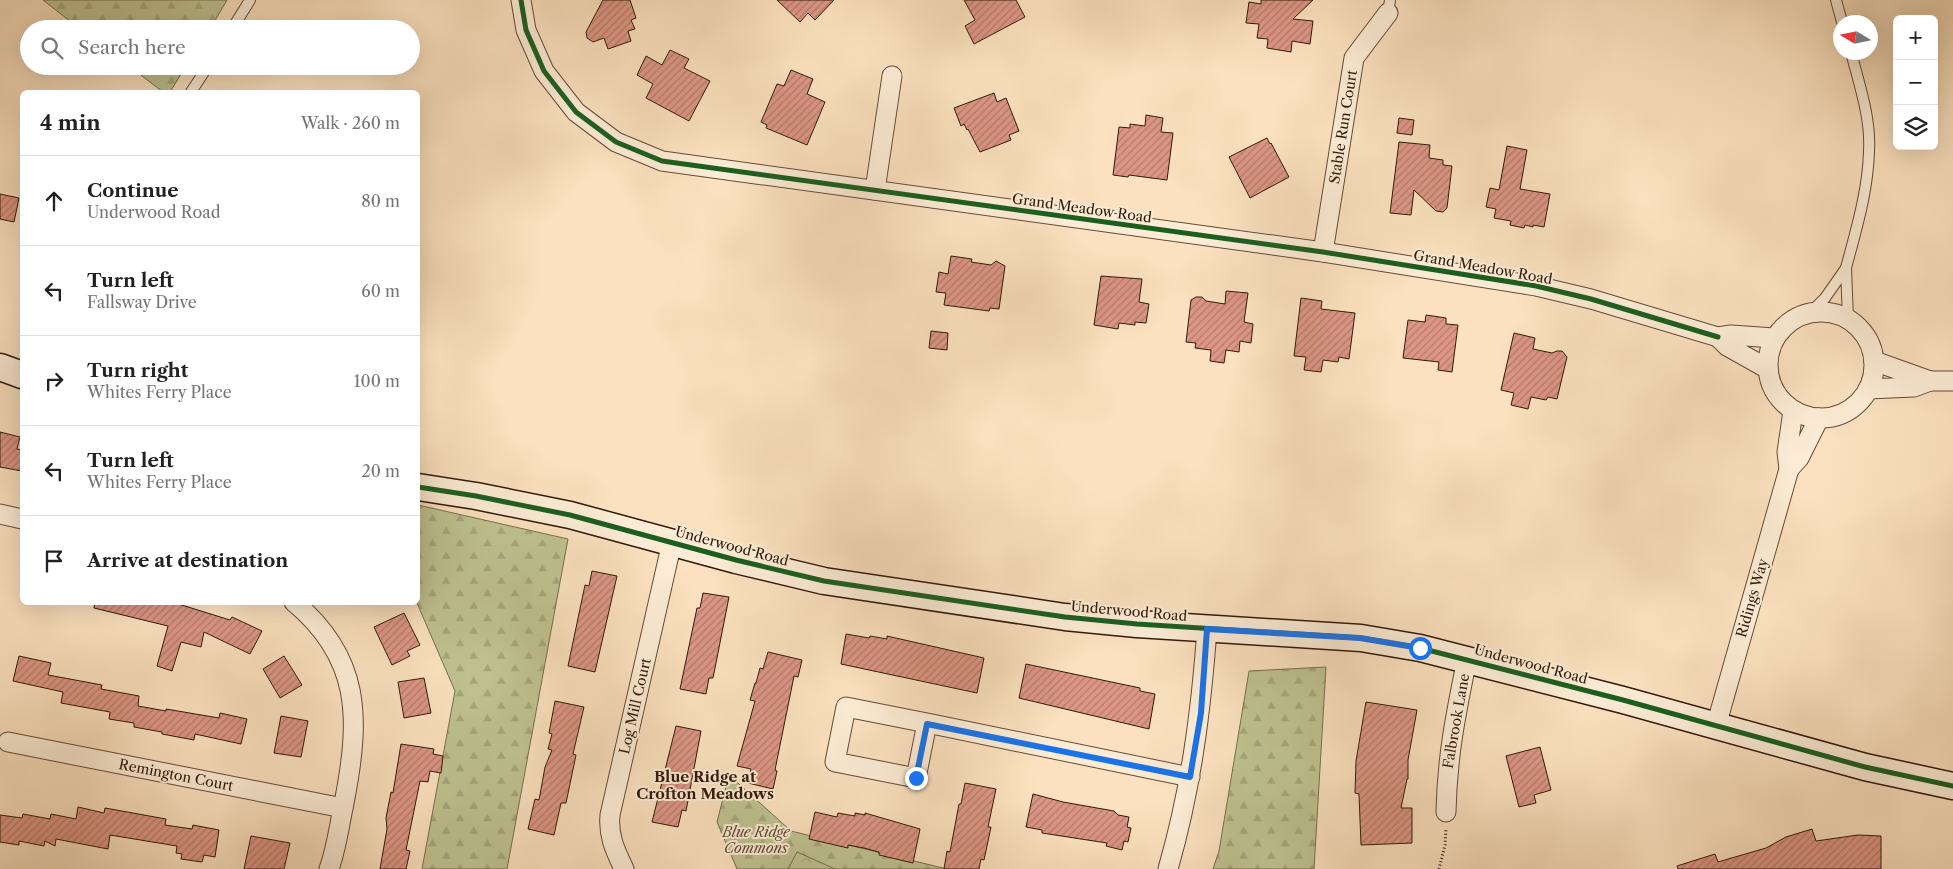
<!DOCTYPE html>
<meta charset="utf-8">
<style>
:root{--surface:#fff;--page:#f2f2f2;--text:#222;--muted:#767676;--line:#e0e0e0}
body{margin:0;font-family:"Libre Caslon Text",serif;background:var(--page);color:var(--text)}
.controls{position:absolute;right:15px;top:15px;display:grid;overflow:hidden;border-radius:8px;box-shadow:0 5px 20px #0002}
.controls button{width:45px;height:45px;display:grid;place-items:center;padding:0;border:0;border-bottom:1px solid var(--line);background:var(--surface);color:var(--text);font:25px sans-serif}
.compass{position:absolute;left:1833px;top:15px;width:45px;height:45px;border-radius:50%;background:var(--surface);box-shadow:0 5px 20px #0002;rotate:280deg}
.stop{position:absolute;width:15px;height:15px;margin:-11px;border:4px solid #1a73e8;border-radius:50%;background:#fff}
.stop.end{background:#1a73e8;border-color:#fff;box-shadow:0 1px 5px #0008}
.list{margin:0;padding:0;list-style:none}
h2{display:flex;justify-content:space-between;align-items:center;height:65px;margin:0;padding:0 20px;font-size:21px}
h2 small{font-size:16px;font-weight:400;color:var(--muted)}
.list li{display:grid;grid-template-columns:32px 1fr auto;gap:15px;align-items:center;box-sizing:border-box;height:90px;padding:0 20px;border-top:1px solid var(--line)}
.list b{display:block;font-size:19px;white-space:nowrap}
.list p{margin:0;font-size:16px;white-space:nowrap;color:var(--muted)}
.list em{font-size:16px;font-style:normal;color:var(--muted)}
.icon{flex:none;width:28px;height:28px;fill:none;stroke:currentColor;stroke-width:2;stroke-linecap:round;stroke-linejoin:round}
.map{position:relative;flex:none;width:1953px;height:869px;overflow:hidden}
.search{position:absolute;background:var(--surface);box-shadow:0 5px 20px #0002;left:20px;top:20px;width:400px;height:55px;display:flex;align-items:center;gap:12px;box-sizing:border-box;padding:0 18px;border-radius:28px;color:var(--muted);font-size:19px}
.panel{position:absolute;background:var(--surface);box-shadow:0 5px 20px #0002;left:20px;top:90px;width:400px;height:515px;border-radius:8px}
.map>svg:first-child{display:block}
.forest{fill:url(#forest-firs);stroke:#786e4c}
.park{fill:url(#park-crowns);stroke:#786e4c}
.building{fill:url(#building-hatch);stroke:#311908}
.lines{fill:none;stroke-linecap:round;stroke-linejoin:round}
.lane-casing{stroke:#644b36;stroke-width:12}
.street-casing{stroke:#644b36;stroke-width:21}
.secondary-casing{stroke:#311908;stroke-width:29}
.path{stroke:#311908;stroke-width:3;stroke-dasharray:1 2.5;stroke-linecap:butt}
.lane{stroke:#fcecd5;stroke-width:10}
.street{stroke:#fcecd5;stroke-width:19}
.secondary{stroke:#fcecd5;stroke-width:26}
.cycleway-casing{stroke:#fcecd5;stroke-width:8}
.cycleway{stroke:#1b5e20;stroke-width:5}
.route{stroke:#1a73e8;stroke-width:6}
.labels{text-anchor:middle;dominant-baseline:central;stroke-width:4;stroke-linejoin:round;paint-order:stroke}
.street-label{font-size:14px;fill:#311908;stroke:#fcecd5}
.park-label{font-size:14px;font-style:italic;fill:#5c4c31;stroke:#fcecd5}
.neighbourhood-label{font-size:15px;font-weight:bold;fill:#311908;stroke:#fcecd5}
</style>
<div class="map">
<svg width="1953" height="869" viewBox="0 0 1953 869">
<defs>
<pattern id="forest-firs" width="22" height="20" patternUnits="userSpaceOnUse" patternTransform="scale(1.25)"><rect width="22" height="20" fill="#bfc291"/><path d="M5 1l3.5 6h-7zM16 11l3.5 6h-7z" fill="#a5a67c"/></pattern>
<pattern id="park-crowns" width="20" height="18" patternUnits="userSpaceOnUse" patternTransform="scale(1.25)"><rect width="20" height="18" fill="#bfc291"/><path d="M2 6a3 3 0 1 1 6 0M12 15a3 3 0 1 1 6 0" fill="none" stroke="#a5a67c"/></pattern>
<pattern id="building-hatch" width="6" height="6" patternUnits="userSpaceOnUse" patternTransform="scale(1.25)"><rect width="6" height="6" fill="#dd9685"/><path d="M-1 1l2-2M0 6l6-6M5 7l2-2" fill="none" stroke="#b47a6b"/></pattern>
</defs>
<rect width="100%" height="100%" fill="#fbe1bf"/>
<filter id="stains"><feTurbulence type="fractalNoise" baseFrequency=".004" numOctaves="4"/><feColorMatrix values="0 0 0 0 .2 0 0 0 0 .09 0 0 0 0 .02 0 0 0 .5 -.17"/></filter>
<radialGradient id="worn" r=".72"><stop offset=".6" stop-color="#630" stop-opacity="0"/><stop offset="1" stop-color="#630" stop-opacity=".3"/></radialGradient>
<g class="forest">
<path d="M43 0H227L210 29H80Z"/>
<path d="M129 66H186L170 92H163Z"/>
<path d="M418 505 568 539 507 869H422L455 691 417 603Z"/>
<path d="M1326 667 1314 869H1213L1219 851 1249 671Z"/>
<path d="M729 775 791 831 947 869H737L717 822Z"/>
</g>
<path class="park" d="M797 852 835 869H788Z"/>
<g class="building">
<path d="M603 0H630L636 18 631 20 635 29 628 31 631 41 608 49 604 38 593 42 587 38 586 32Z"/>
<path d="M777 0H834L815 20 808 13 800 22Z"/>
<path d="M964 0H1016L1025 17 974 44 965 26 975 20Z"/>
<path d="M1261 0H1313L1293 19 1313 21 1310 44 1292 41 1291 52 1267 48 1268 39 1257 38 1259 24 1246 23 1249 2 1261 4Z"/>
<path d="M670 50 689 59 684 68 710 81 689 121 646 98 653 84 637 75 646 56 662 65Z"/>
<path d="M791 70 813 79 807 94 825 102 807 145 766 128 767 125 761 122 777 84 784 86Z"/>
<path d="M994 93 997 102 1006 98 1019 131 1009 135 1011 140 980 152 968 129 967 130 964 124 961 126 954 108Z"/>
<path d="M1146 115 1163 118 1161 132 1173 133 1167 180 1129 175 1128 177 1113 175 1119 127 1130 128V124L1145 126Z"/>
<path d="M1399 118 1414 120 1412 135 1397 133Z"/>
<path d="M1267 138 1270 144 1271 143 1289 177 1250 198 1229 157Z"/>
<path d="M1399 142 1430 145 1429 158 1443 160V165L1452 166 1447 208 1443 212 1436 211 1414 190 1411 215 1390 213Z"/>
<path d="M1507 146 1527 150 1520 189 1550 194 1544 227 1533 225V227L1525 225 1524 228 1510 225 1511 221 1494 218 1496 209 1486 207 1490 188 1499 190Z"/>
<path d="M0 194 19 198 14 222 0 219Z"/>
<path d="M951 256 972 259 971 262 991 265 996 261 1005 266 999 309 990 308 989 311 944 305 946 293 936 292 939 272 948 274Z"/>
<path d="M1101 276 1142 279 1139 302 1149 304 1146 323 1135 322V325L1119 323 1118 329 1094 325Z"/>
<path d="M1226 291 1248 293 1244 322 1253 324 1251 343 1240 341 1239 352 1226 350 1224 363 1210 361 1211 350 1195 348 1196 343 1186 342 1191 300 1196 297H1202L1206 301 1225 304Z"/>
<path d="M1301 298 1322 301 1321 309 1355 313 1349 359 1339 357 1338 362 1323 360 1321 372 1304 370 1306 357 1294 356Z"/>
<path d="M1426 315 1446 318V324L1458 325 1452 372 1438 370 1439 362 1403 358 1408 320 1425 322Z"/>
<path d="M931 331 948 333 947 350 929 348Z"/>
<path d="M1514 333 1535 338 1533 349 1552 353 1557 351H1562L1567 357 1557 399 1548 397 1546 400 1531 397 1528 409 1511 405 1514 393 1501 390Z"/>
<path d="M0 432 20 437 17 449 22 450V471L0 467Z"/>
<path d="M592 571 617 576 595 672 568 666 585 585 589 586Z"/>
<path d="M703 593 729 597 713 678H709L706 694 680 689 697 608H700Z"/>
<path d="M95 602H172L230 620 232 617 262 631 250 654 204 632 201 647 181 642 172 671 157 666 168 626 94 608Z"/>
<path d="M404 613 420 645 407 651 410 656 392 665 374 627Z"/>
<path d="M846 634 869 638 870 636 887 639V636L984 658 977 693 841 664Z"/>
<path d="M768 652 802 660 798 677 794 676 775 770 777 771 773 789 748 783 751 769 737 766 755 701 750 700 755 683H756L760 668 763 669Z"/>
<path d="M19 656 51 663 48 675 102 685 101 689 139 696 138 706 166 711V709L219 718 220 713 247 719 241 744 195 734 194 740 162 734V732L134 727V723L109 719 110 712 61 703 63 692 13 681Z"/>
<path d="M284 656 302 685 280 698 263 669Z"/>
<path d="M1026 664 1140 688V691L1155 694 1149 729 1019 698Z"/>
<path d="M424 678 431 713 404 718 398 682Z"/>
<path d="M555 701 584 707 573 754 576 755 566 803H561L554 835 528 829 535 799 539 800 545 767 552 750 548 749 552 734 549 733Z"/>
<path d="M1366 702 1417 710 1408 760V779H1407L1401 808H1412V843L1361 845 1359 794 1355 793 1356 761Z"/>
<path d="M281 716 308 721 301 757 274 753Z"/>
<path d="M676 726 701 731 686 811 682 810 678 827 652 822Z"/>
<path d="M401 744 434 749 433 754 443 756 441 773 430 771 428 782 420 781 406 850 410 851 406 869H380L387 829 386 818 391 792 393 793Z"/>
<path d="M1540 747 1551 790 1534 795 1536 803 1519 807 1506 756Z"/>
<path d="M965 783 996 789 988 827H991L984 860 981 859 979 869H944L947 851 950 852 959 804H961Z"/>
<path d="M1033 794 1063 802 1114 811 1118 815 1129 817 1127 827 1131 828 1128 842 1124 841 1122 850 1106 846 1107 843 1042 833V830L1026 827Z"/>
<path d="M78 807 104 813 105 808 166 819 165 825 192 829 193 825 219 830 215 857 204 855 202 862 181 859 182 854 176 853 177 846 110 835 108 849 56 839 55 846 45 841 44 846 19 841V845L0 842V815L22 818 23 814 50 819 51 814 76 819Z"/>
<path d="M815 812 837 817 838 813 855 816V813L865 815V813L920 829 913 863 879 855V852L864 848 848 845V848L809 839Z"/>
<path d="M1812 829 1816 841 1858 835 1881 836V869H1678L1677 866 1715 854 1718 862 1766 848 1786 837Z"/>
<path d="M251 836 290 843 284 869H244Z"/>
</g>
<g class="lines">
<defs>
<g id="lane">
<path d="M1836 0 1842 22"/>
<path d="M1388 13 1390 0"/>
<path d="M232 29 250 0"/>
<path d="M191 92 208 66"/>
<path d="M1846 268C1856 230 1868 191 1869 151 1871 118 1859 84 1851 52"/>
<path d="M1811 312 1825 298 1846 268 1848 319"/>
</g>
<g id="street">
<path d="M521 0 526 30 544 71 576 112 616 142 662 161 1323 252 1536 286 1591 299 1718 337"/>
<path d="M875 190 892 76"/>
<path d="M1323 252 1354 58 1388 13"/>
<circle cx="1821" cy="365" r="53"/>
<path d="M1768 369 1727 346 1718 337 1731 335 1774 338"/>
<path d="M1930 381H1953"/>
<path d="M1868 389 1914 387 1930 381 1874 361"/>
<path d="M1793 411 1787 452 1789 469 1799 458 1819 418"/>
<path d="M0 514 22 519"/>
<path d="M294 602C361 658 360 718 345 798 340 821 337 847 329 869"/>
<path d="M927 723 846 707 835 762 916 778 927 723 1190 777"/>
<path d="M1716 726 1789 469"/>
<path d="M8 742 343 808"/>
<path d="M1446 812C1447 757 1456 713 1467 659"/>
<path d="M624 869C615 850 608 836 610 815L672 542"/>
<path d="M1168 869C1191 789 1201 712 1207 629"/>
</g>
<g id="secondary">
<path d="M0 367 22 375"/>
<path d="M418 487 476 496 570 515 736 560 824 581 1065 617 1137 624 1361 638 1420 648 1623 700 1865 767 1953 786"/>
</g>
</defs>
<use href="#lane" class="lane-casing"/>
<use href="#street" class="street-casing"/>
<use href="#secondary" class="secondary-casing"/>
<path class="path" d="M1439 869 1445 845 1446 828"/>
<use href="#lane" class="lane"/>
<use href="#street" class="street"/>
<use href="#secondary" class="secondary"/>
<defs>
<g id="cycleway">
<path d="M521 0 526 30 544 71 576 112 616 142 662 161 1323 252 1536 286 1591 299 1718 337"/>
<path d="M418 487 476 496 570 515 736 560 824 581 1065 617 1137 624 1361 638 1420 648 1623 700 1865 767 1953 786"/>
</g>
</defs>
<use href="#cycleway" class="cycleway-casing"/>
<use href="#cycleway" class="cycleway"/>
</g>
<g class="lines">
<path class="route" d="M916 778 927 724 1190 777 1201 713 1207 629 1360 638 1420 648"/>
</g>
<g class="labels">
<g class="street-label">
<text transform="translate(1343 127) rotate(-81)">Stable Run Court</text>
<text transform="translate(1082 208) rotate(8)">Grand Meadow Road</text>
<text transform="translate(1483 267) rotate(10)">Grand Meadow Road</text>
<text transform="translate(732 546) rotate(15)">Underwood Road</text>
<text transform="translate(1752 598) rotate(-74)">Ridings Way</text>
<text transform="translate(1129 611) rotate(5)">Underwood Road</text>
<text transform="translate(1531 664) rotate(15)">Underwood Road</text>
<text transform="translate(635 706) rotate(-77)">Log Mill Court</text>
<text transform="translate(1456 721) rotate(-80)">Falbrook Lane</text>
<text transform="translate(176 775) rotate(11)">Remington Court</text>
</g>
<g class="park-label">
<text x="756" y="832">Blue Ridge<tspan x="756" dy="16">Commons</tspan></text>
</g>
<g class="neighbourhood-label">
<text x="705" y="776">Blue Ridge at<tspan x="705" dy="17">Crofton Meadows</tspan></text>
</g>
</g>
<rect width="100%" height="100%" filter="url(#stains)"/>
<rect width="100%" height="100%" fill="url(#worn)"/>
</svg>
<div class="controls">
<button>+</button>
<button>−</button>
<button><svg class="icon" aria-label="layers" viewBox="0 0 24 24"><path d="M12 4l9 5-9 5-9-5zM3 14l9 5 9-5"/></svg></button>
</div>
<svg class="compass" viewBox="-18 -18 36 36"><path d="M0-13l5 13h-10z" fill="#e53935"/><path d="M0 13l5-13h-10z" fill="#767676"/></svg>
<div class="stop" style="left:1420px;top:648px"></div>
<div class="stop end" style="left:916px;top:778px"></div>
<div class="search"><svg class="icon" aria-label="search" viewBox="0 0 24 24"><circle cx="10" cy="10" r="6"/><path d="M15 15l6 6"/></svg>Search here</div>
<section class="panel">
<h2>4 min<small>Walk · 260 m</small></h2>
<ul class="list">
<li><svg class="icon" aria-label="ahead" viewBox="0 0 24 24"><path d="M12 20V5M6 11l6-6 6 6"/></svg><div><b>Continue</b><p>Underwood Road</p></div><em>80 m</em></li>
<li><svg class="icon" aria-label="left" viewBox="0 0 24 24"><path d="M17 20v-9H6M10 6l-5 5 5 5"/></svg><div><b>Turn left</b><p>Fallsway Drive</p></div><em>60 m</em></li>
<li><svg class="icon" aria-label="right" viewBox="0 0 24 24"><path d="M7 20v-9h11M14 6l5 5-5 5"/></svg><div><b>Turn right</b><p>Whites Ferry Place</p></div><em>100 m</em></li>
<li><svg class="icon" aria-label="left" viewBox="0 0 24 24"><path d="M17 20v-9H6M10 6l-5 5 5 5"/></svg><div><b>Turn left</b><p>Whites Ferry Place</p></div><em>20 m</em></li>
<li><svg class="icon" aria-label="arrive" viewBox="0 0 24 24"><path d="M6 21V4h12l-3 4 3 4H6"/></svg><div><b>Arrive at destination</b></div></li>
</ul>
</section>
</div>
